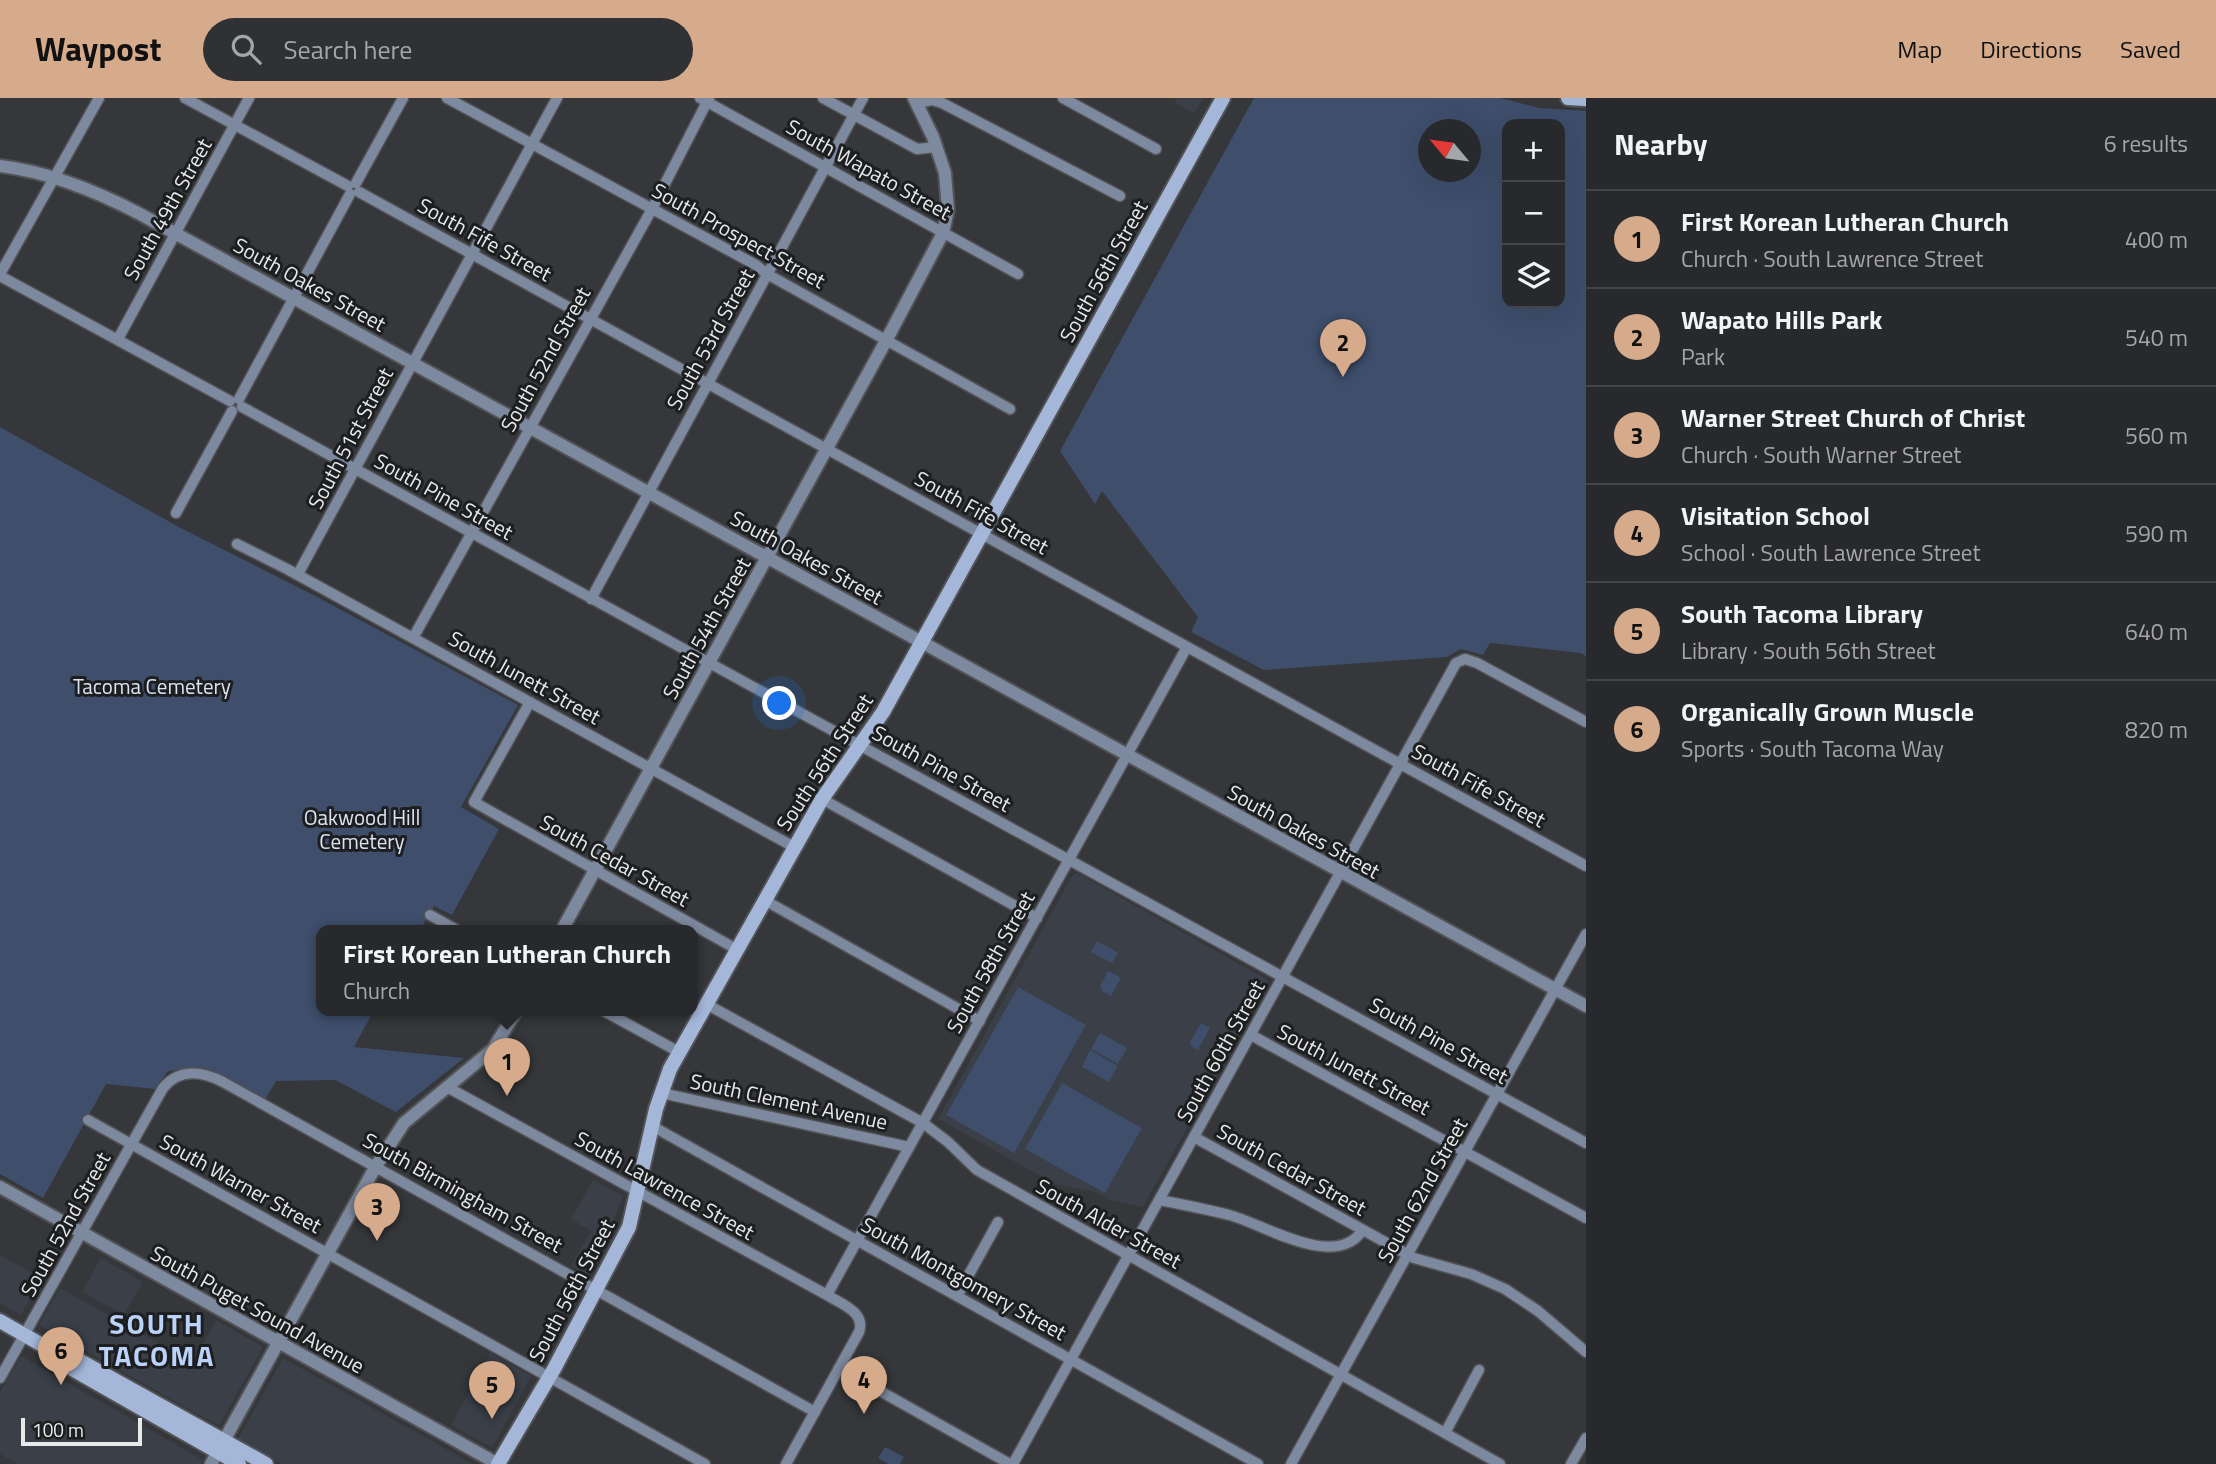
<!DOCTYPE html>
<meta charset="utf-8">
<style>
:root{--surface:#28292c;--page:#303134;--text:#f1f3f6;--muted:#a5a6a9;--line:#444548;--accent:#d6ab8b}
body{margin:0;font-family:"Titillium Web",sans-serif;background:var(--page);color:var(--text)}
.controls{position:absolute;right:21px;top:21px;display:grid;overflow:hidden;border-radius:14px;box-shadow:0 7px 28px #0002}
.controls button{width:63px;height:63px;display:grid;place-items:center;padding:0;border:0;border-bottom:2px solid var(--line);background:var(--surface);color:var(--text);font:35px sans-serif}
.compass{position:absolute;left:1418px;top:21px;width:63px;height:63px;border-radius:50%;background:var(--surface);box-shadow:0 7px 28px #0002;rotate:299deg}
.scale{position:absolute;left:21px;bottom:18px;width:121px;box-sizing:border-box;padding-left:7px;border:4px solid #e8e9eb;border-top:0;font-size:19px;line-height:24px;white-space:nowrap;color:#e8e9eb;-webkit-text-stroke:5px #1d1e20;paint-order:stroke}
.you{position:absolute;left:780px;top:606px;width:24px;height:24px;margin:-18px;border:5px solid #fff;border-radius:50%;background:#1a73e8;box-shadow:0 0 0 10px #1a73e833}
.badge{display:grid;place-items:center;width:46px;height:46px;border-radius:50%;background:var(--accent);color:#111;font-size:23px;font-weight:700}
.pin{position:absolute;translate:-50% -58px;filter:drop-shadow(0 2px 4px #0008)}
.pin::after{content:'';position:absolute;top:37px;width:24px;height:21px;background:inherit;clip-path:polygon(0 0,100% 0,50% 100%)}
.popup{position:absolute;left:316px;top:827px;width:382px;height:91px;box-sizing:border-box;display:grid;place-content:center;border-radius:14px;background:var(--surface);filter:drop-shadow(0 2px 5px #0005);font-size:23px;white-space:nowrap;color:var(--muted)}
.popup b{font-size:26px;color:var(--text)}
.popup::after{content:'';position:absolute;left:50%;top:100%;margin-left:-14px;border:14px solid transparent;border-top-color:var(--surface)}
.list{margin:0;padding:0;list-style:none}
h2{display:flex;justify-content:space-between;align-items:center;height:91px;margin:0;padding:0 28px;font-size:30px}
h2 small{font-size:23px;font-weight:400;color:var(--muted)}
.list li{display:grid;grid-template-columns:46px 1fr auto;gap:21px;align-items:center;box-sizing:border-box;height:98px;padding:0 28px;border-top:2px solid var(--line)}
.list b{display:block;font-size:26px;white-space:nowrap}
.list p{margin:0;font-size:23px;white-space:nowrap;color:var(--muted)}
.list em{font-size:23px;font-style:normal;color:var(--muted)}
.icon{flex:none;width:38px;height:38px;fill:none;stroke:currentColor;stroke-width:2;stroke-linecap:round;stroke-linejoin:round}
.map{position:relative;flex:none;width:1586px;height:1366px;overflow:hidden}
header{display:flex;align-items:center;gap:42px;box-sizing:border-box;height:98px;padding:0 35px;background:var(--accent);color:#111}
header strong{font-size:33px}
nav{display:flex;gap:38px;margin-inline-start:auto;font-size:24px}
.search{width:490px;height:63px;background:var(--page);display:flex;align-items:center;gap:18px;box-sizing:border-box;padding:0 24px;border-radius:38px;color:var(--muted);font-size:26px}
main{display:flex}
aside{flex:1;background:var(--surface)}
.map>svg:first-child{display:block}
.built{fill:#3a3f48}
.green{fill:#3e4e6b;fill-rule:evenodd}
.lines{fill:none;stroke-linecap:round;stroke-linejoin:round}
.minor-casing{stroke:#525356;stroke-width:13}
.tertiary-casing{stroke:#525356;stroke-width:16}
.secondary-casing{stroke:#525356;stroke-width:18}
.minor{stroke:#7d899e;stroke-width:10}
.tertiary{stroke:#7d899e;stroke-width:12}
.secondary{stroke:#a4b7d9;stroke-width:14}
.labels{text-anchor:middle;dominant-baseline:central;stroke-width:6;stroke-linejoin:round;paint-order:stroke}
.street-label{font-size:21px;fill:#e8e9eb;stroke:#1d1e20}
.park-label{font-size:21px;fill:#dae3f1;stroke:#1d1e20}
.district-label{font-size:28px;font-weight:bold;letter-spacing:2px;fill:#bbd2f9;stroke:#1d1e20}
</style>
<header>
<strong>Waypost</strong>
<div class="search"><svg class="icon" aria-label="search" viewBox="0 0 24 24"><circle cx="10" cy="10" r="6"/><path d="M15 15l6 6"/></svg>Search here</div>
<nav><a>Map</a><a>Directions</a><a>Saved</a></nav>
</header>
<main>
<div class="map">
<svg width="1586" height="1366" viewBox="0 0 1586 1366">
<rect width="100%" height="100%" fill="#35373a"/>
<g class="built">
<path d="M1177 0H1203L1194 16 1174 4Z"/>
<path d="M1077 775 1266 881 1268 884 1143 1109 1109 1102 1095 1094 1055 1086 938 1021 1072 778Z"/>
<path d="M593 1082 621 1097 622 1101 604 1146 589 1175 585 1176 571 1168 591 1133 571 1121Z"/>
<path d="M0 1157 41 1180 21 1217 0 1205Z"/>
<path d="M101 1160 143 1184 124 1217 82 1194Z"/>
<path d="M60 1190 192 1264 216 1222 263 1249 219 1328 39 1227Z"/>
<path d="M490 1255 531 1278 492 1350 451 1327Z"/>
<path d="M21 1258 203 1362 201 1366H17L0 1356V1294Z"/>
<path d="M283 1260 473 1366H282L238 1341Z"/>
</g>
<g class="green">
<path d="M1254 0H1500L1540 10 1586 13V558L1580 555 1490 545 1483 557 1461 551 1447 559 1264 572 1191 534 1198 519 1102 393 1095 406 1060 353ZM1507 26H1560V205H1507ZM1428 32H1470V74H1428Z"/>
<path d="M0 329 177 428 321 501 518 607 461 709 499 731 452 817 434 808 420 832H322V912H374L354 949 464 960 396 1014 335 982 276 983 265 1002C228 982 212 969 168 973L155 991 106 986 43 1100 0 1076Z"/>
<path d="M1097 843 1118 855 1112 865 1091 854Z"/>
<path d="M1108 873 1121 880 1111 898 1102 893 1100 888Z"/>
<path d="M1018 889 1086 927 1014 1055 946 1017Z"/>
<path d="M1201 925 1210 930 1198 952 1191 948 1190 944Z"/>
<path d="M1100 935 1127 950 1118 966 1091 951Z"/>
<path d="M1090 952 1118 968 1109 984 1082 969Z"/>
<path d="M1062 985 1142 1030 1105 1095 1025 1051Z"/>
<path d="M885 1349 904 1359 900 1366H888L878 1360Z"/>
</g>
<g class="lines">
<defs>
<g id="minor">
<path d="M185 0 348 88"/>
<path d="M447 0 756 167 767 176 1010 311"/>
<path d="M700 0 1018 176"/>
<path d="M823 0 917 51 937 49"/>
<path d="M1063 0 1156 51"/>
<path d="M916 6 932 2 942 5 1120 98"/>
<path d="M356 85 403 0"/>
<path d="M359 94 1586 768"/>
<path d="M0 176 99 0"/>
<path d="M0 178 230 303"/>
<path d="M118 241 249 0"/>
<path d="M239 301 350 96"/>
<path d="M242 309 1586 1045"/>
<path d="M176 415 232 313"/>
<path d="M237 446 287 471 794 749"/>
<path d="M298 476 557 0"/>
<path d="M591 501 863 0"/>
<path d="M413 540 652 111 709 0"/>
<path d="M530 604 474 704 738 852"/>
<path d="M822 701 1037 820"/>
<path d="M766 803 980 923"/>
<path d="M430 817 457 832"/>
<path d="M708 907 923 1025 948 1044 977 1072 1500 1366"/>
<path d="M602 912 679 954"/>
<path d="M1251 937 1586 1120"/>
<path d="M447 989 827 1197C841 1206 866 1214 859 1234L786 1366"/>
<path d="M661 995 909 1049"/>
<path d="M88 1022 705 1366"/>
<path d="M652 1028 1258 1366"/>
<path d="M1194 1039 1414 1160 1471 1176 1505 1191 1538 1213 1586 1254"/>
<path d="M1160 1102C1183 1107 1207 1111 1229 1117 1262 1125 1334 1173 1362 1133"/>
<path d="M827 1197 1187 549"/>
<path d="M957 1198 998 1124"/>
<path d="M839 1270 1010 1366"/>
<path d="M0 1280 163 990C180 970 201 973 223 984L815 1314"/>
<path d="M1445 1335 1479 1272"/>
<path d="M1013 1366 1456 565 1465 561 1477 565 1586 624"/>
<path d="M1291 1366 1586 836"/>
<path d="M1571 1366 1586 1340"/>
</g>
<g id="tertiary">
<path d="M0 68C50 74 96 93 140 116L1586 908"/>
<path d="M562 832 887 241 943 135 948 112 945 75 933 39 914 0"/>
<path d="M0 1089 498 1366"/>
<path d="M211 1366 376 1068 404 1025 493 951 517 912"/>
</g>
<g id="secondary">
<path d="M1568 0 1586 1"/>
<path d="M0 1223 56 1255 68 1256 266 1366"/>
<path d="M56 1255 65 1267 239 1366"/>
<path d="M498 1366 554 1271 629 1129 656 1011 670 971 822 701 883 614 1223 0"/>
</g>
</defs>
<use href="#minor" class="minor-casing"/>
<use href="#tertiary" class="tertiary-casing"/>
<use href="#secondary" class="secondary-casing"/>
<use href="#minor" class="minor"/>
<use href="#tertiary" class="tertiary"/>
<use href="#secondary" class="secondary"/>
</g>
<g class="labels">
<g class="street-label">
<text transform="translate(869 71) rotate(29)">South Wapato Street</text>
<text transform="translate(167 111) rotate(-61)">South 49th Street</text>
<text transform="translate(739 137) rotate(29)">South Prospect Street</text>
<text transform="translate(485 141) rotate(29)">South Fife Street</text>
<text transform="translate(1103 173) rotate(-61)">South 56th Street</text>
<text transform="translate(310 186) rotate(29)">South Oakes Street</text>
<text transform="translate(710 241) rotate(-61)">South 53rd Street</text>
<text transform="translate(545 261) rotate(-61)">South 52nd Street</text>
<text transform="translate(350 340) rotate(-62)">South 51st Street</text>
<text transform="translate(444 398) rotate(29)">South Pine Street</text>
<text transform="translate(982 414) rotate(29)">South Fife Street</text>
<text transform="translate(807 459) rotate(29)">South Oakes Street</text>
<text transform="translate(706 530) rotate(-61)">South 54th Street</text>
<text transform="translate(525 579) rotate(29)">South Junett Street</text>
<text transform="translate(824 664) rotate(-57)">South 56th Street</text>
<text transform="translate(942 670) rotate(29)">South Pine Street</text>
<text transform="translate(1479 687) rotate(29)">South Fife Street</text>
<text transform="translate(1304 733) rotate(29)">South Oakes Street</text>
<text transform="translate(615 762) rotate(29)">South Cedar Street</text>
<text transform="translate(990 864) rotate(-61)">South 58th Street</text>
<text transform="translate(1439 942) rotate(29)">South Pine Street</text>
<text transform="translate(1220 953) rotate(-61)">South 60th Street</text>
<text transform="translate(1354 971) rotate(28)">South Junett Street</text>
<text transform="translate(789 1003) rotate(12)">South Clement Avenue</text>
<text transform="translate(1292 1071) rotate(29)">South Cedar Street</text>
<text transform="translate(241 1085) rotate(29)">South Warner Street</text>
<text transform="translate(665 1087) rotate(29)">South Lawrence Street</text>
<text transform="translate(1422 1092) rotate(-61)">South 62nd Street</text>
<text transform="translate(463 1094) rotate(29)">South Birmingham Street</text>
<text transform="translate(1109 1125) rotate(29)">South Alder Street</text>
<text transform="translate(65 1126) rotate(-61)">South 52nd Street</text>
<text transform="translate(964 1180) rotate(29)">South Montgomery Street</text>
<text transform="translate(571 1192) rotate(-62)">South 56th Street</text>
<text transform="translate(258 1211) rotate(29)">South Puget Sound Avenue</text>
</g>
<g class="park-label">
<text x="152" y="588">Tacoma Cemetery</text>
<text x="362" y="719">Oakwood Hill<tspan x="362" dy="24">Cemetery</tspan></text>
</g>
<g class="district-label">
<text x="157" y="1225">SOUTH<tspan x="157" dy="32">TACOMA</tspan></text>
</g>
</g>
</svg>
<div class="controls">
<button>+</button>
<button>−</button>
<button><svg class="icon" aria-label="layers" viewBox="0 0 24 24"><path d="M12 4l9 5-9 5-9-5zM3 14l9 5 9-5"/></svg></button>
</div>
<svg class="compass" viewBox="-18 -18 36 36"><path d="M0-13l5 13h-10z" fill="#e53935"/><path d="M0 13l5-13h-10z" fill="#a5a6a9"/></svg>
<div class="scale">100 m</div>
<div class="you"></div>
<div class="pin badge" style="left:507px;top:998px">1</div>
<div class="popup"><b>First Korean Lutheran Church</b>Church</div>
<div class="pin badge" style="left:1343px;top:279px">2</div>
<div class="pin badge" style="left:377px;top:1143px">3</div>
<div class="pin badge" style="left:864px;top:1316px">4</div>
<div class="pin badge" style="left:492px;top:1321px">5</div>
<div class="pin badge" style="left:61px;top:1287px">6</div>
</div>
<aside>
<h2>Nearby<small>6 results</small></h2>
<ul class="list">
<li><span class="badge">1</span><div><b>First Korean Lutheran Church</b><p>Church · South Lawrence Street</p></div><em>400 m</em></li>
<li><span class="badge">2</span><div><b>Wapato Hills Park</b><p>Park</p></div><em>540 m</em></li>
<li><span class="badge">3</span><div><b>Warner Street Church of Christ</b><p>Church · South Warner Street</p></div><em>560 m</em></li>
<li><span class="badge">4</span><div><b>Visitation School</b><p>School · South Lawrence Street</p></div><em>590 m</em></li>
<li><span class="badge">5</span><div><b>South Tacoma Library</b><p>Library · South 56th Street</p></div><em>640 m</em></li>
<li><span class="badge">6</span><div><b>Organically Grown Muscle</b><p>Sports · South Tacoma Way</p></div><em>820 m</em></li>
</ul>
</aside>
</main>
